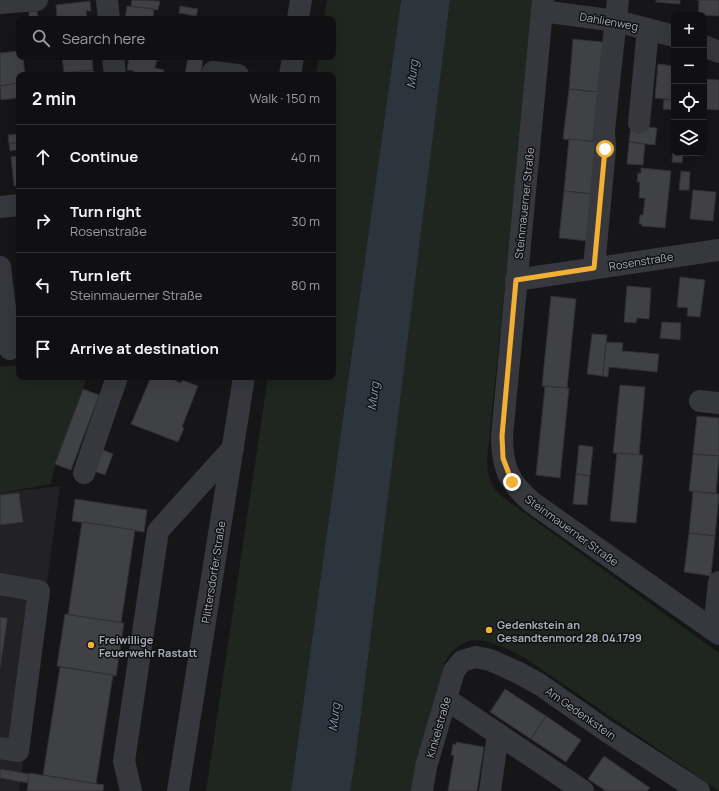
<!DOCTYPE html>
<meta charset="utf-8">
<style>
:root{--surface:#101012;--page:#19191b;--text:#f1f3f6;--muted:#9c9d9f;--line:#303032}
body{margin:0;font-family:Manrope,sans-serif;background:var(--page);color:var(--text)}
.controls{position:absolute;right:12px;top:12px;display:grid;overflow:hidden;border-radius:8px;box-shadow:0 4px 16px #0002}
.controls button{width:36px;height:36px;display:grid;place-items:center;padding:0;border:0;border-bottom:1px solid var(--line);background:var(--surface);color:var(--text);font:20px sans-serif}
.stop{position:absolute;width:12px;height:12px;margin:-9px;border:3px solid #f2b134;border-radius:50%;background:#fff}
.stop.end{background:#f2b134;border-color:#fff;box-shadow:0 1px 4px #0008}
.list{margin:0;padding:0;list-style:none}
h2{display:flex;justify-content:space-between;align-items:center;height:52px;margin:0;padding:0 16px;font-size:17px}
h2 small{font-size:13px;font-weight:400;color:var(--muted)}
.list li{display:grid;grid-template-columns:26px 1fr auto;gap:12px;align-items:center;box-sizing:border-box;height:64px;padding:0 16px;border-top:1px solid var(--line)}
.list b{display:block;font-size:15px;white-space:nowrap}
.list p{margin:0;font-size:13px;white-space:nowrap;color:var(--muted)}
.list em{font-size:13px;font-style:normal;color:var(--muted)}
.icon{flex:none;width:22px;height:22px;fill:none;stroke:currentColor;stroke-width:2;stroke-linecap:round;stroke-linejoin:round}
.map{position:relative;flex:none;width:719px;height:791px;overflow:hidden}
.search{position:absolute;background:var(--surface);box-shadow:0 4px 16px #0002;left:16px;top:16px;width:320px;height:44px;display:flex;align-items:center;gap:10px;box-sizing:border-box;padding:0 14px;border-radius:8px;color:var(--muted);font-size:15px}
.panel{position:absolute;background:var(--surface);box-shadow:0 4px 16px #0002;left:16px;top:72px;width:320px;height:308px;border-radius:8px}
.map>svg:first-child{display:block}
.built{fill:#222225}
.green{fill:#1e261f}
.water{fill:#2c353c}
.building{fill:#404145;stroke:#303034}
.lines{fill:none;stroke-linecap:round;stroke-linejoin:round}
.minor{stroke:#37383d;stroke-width:22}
.route{stroke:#f2b134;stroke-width:5}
.poi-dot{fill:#f2b134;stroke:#111113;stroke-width:1.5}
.labels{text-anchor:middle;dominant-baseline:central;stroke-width:3;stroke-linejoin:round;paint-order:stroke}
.street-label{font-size:11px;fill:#a8adb8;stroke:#111113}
.poi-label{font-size:11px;font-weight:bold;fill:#a8adb8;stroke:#111113;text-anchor:start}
.water-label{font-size:12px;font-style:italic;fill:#7f9bb3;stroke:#111113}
</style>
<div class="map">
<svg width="719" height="791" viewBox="0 0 719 791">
<rect width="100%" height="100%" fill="#161618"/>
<path class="built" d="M60 486 19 791H0V493Z"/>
<g class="green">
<path d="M327 0H401L291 791H206L268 377H333V75H316L319 57H333V19H324Z"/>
<path d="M450 0H534L487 460C488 481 491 488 508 501L719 653V791L522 656C492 642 468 627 445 661L416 770 412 791H350Z"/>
<path d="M19 365V377H87L55 464 51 484 0 493V367Z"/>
</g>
<path class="water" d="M401 0H450L355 761 350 791H291Z"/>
<g class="building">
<path d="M132 0 160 1 158 10 131 6Z"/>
<path d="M656 0H680V4L656 2Z"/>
<path d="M697 0H719V16L698 15 699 1Z"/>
<path d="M90 1 91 11H86L87 19H57L56 5Z"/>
<path d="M127 6 154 9 153 18 157 19H125Z"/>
<path d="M180 6 198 9 196 16 179 13Z"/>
<path d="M37 11 38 19H29V12Z"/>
<path d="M573 39 603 42 598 92 569 89Z"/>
<path d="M19 51V57H23L25 75H19V83L0 86V53Z"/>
<path d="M62 57H92L93 70 64 73Z"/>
<path d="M129 57 160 60H157L155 68 164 70 163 75H134V71L127 70Z"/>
<path d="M188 57 203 59 201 75H185Z"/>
<path d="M658 64 674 66V100L655 98Z"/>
<path d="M93 70 94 75H64V73Z"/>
<path d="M704 79 719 80V110L704 109Z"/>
<path d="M19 83V98L1 100 0 86Z"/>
<path d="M569 89 598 92 593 142 563 139Z"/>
<path d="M664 99 674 100V110L663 109Z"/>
<path d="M631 125 657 128 655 145 629 142Z"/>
<path d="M19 134V142L9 144 8 135Z"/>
<path d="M569 139 598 142 593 194 564 191Z"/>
<path d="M19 142V150L10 151 9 144Z"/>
<path d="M629 142 645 144 643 165 627 164Z"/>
<path d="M673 147 674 153H683L682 163 672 162Z"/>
<path d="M19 156V185L14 186 11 157Z"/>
<path d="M641 168 671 171 665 228 642 226V224H639L640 215H643L645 198H639L640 182H637L638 173H641Z"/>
<path d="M681 171 690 172 689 190H679Z"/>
<path d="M693 190 716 192 713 221 690 219Z"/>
<path d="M564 191 593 194 588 241 559 238Z"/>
<path d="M680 277 705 280 700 317 687 316 688 308 677 307Z"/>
<path d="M627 286 651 288 649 319 637 318 636 323 624 322Z"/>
<path d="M551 296 576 299 567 388 542 386Z"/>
<path d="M662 322 681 323 680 340 660 338Z"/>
<path d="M592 334 607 335 603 376 587 374Z"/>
<path d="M606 342 623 343 622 351 659 354 657 372 609 367 608 377 603 376Z"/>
<path d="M151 377H167L181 383 182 380 198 386 182 427 184 428 178 442 131 424Z"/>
<path d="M620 385 645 387 639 455 613 453Z"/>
<path d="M545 386 569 388 560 478 536 475Z"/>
<path d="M83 389 99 395 71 470 55 464Z"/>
<path d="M697 416 719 418V456L693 454Z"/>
<path d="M579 445 593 447 590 476 576 474Z"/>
<path d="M99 448 113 454 105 475 91 470Z"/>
<path d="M617 453 643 455 636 523 610 521Z"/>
<path d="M693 454 719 456 716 494 689 491Z"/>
<path d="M576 474 590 476 587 505 573 504Z"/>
<path d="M693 491 719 494 715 536 689 533Z"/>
<path d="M19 493 23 522 0 525V495Z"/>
<path d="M75 499 147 510 144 532 72 521Z"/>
<path d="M82 522 135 530 121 623 68 615Z"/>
<path d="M689 533 715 536 711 576 684 572Z"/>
<path d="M65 614 124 623 116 676 57 666Z"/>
<path d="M0 617 7 618V622L0 669Z"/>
<path d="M60 667 113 675 96 784 43 775Z"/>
<path d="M505 689 546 716 531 739 490 712Z"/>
<path d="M546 716 581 740 566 762 531 739Z"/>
<path d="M456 742 484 747 477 791H448L454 755H451L453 744 456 745Z"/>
<path d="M604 756 650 788 647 791H606L588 779Z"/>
<path d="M0 769 29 774 28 783 0 778Z"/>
<path d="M29 773 104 785 103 791H27Z"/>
</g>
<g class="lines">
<g class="minor">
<path d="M107 0 109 19"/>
<path d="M543 0 502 436C502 468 509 483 533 503L719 634"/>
<path d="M0 3 37 0"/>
<path d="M542 11 616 21 674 36"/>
<path d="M298 19 301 0"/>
<path d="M704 46 719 52"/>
<path d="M113 57 115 75"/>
<path d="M213 75V72L238 75"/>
<path d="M290 75 293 57"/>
<path d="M639 123 648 29"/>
<path d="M0 207 19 205"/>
<path d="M0 267 10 349"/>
<path d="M594 268 605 149 604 129 618 0"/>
<path d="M516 280 719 250"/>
<path d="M700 401 719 403"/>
<path d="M84 473 117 377"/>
<path d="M0 584 39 591 18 751 0 748"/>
<path d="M714 630 719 582"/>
<path d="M446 699 583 791"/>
<path d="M131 791 124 761 158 531 233 448"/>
<path d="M178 791 244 377"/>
<path d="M422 791 426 767 454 671 462 661 476 657 490 660 517 672 539 684 605 730 699 791"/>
<path d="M490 791 498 734"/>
</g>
</g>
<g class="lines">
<path class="route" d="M512 482 503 458 502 436 516 280 594 268 605 149"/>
</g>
<g class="poi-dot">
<circle cx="489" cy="630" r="4"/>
<circle cx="91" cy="645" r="4"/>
</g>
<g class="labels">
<g class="street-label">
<text transform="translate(609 21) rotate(10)">Dahlienweg</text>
<text transform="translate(524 203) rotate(-84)">Steinmauerner Straße</text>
<text transform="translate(641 261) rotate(-9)">Rosenstraße</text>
<text transform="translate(572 530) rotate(36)">Steinmauerner Straße</text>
<text transform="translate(213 572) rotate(-81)">Plittersdorfer Straße</text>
<text transform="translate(581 713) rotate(35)">Am Gedenkstein</text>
<text transform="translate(438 727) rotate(-74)">Kinkelstraße</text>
</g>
<g class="poi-label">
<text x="497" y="624">Gedenkstein an<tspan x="497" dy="13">Gesandtenmord 28.04.1799</tspan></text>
<text x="99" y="639">Freiwillige<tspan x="99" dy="13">Feuerwehr Rastatt</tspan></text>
</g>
<g class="water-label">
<text transform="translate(412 74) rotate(-83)">Murg</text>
<text transform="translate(373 396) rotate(-83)">Murg</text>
<text transform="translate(334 717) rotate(-83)">Murg</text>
</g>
</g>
</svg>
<div class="controls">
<button>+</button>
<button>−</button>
<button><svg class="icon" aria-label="locate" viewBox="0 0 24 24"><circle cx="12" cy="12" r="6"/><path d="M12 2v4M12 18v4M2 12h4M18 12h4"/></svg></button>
<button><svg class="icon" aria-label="layers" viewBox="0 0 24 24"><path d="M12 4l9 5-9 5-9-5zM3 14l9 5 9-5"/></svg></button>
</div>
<div class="stop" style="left:605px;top:149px"></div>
<div class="stop end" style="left:512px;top:482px"></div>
<div class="search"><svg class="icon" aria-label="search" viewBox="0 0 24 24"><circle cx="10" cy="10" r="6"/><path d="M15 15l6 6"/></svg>Search here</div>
<section class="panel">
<h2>2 min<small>Walk · 150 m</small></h2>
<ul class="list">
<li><svg class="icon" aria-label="ahead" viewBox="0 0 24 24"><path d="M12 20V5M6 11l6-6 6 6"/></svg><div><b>Continue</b></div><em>40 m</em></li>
<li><svg class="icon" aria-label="right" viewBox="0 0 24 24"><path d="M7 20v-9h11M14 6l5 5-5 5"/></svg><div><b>Turn right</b><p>Rosenstraße</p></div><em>30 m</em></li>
<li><svg class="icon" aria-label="left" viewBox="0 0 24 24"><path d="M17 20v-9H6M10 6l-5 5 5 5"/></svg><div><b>Turn left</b><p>Steinmauerner Straße</p></div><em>80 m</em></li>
<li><svg class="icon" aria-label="arrive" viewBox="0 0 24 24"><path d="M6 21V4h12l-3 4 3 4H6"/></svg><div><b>Arrive at destination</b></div></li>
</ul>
</section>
</div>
